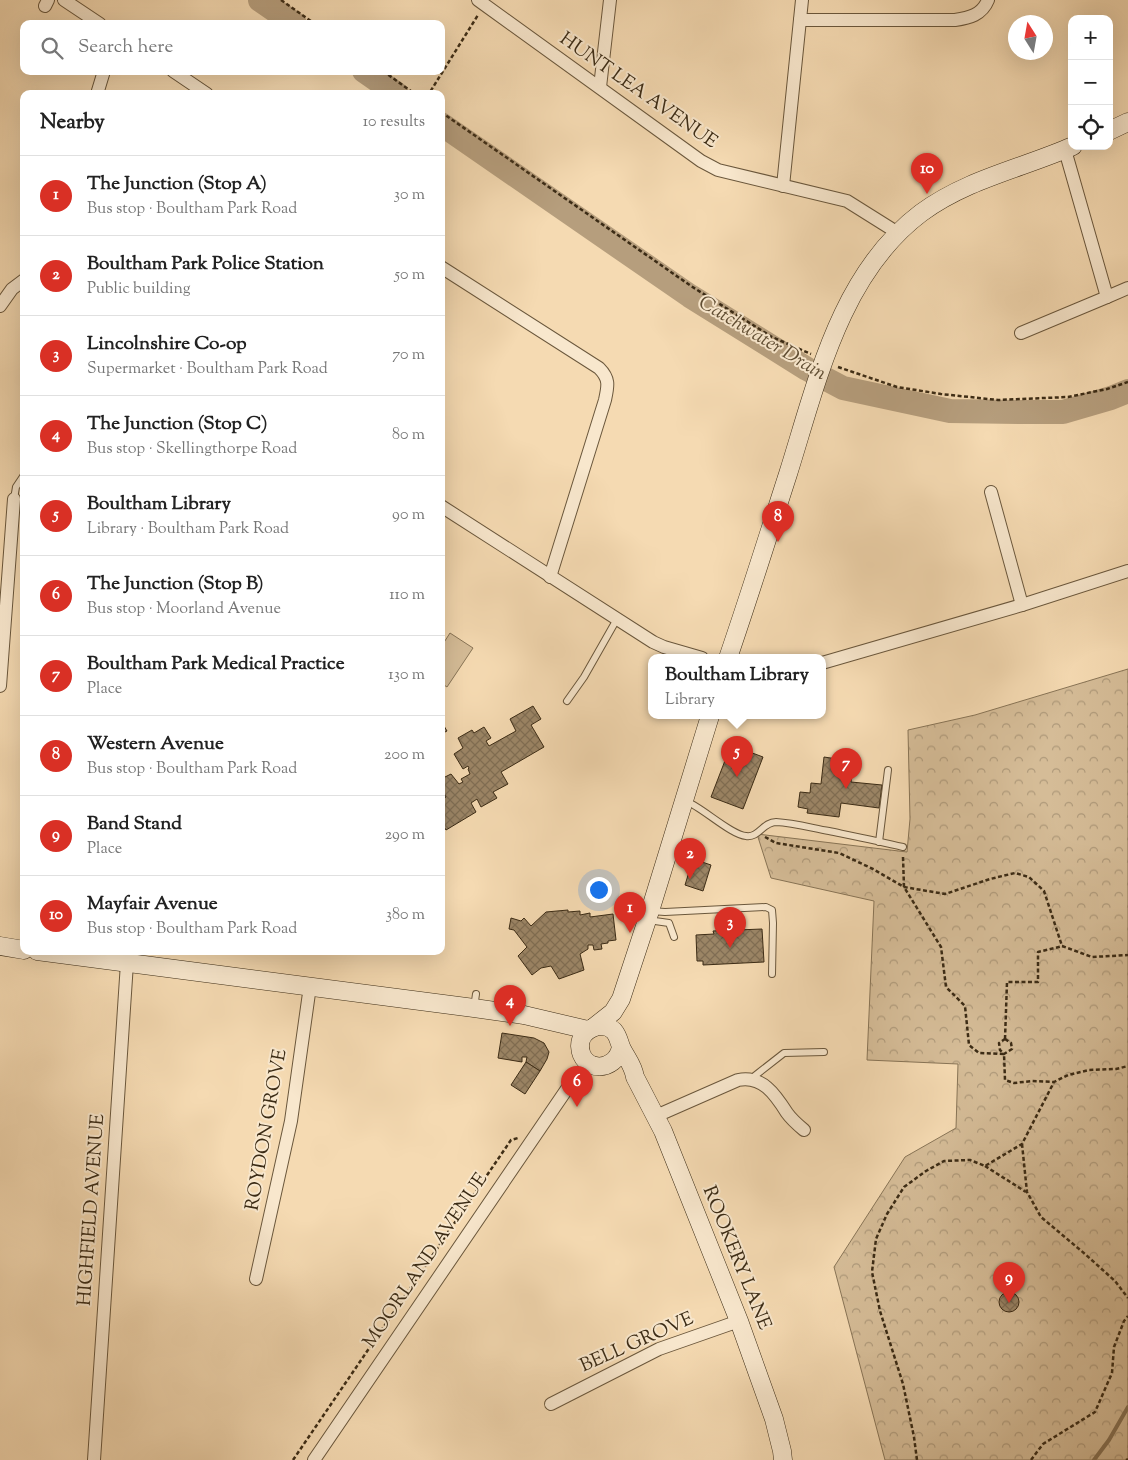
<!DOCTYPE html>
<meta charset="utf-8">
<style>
:root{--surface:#fff;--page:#f2f2f2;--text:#222;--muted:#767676;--line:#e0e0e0;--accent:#d93025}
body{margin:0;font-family:"Sorts Mill Goudy",serif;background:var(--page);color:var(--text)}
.controls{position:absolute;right:15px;top:15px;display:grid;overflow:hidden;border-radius:10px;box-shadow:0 5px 20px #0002}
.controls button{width:45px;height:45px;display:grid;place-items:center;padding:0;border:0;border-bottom:1px solid var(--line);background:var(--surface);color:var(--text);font:25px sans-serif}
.compass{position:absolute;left:1008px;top:15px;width:45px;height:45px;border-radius:50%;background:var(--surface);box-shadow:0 5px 20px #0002;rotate:349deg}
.you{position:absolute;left:598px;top:889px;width:18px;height:18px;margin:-12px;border:4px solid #fff;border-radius:50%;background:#1a73e8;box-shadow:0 0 0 8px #1a73e833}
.badge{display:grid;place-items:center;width:32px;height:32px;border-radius:50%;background:var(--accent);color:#fff;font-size:16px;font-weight:700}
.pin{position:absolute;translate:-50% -41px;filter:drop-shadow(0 1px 2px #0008)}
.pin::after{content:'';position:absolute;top:26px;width:18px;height:15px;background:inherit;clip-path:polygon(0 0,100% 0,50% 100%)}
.popup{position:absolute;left:648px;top:654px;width:178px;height:65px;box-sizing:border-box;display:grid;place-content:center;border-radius:10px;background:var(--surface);filter:drop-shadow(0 1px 4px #0005);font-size:16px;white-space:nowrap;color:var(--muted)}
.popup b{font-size:19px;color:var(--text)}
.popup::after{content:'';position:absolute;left:50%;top:100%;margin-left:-10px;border:10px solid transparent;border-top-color:var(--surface)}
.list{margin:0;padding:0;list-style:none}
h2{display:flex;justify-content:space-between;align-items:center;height:65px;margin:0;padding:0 20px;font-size:21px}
h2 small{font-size:16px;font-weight:400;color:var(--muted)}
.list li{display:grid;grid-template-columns:32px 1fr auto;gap:15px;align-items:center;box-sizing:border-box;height:80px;padding:0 20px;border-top:1px solid var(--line)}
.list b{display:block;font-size:19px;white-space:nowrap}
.list p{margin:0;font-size:16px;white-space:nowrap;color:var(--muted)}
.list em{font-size:16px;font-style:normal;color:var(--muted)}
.icon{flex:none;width:28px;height:28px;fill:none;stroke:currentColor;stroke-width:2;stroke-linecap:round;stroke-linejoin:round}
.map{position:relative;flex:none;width:1128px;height:1460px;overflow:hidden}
.search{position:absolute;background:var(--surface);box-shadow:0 5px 20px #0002;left:20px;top:20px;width:425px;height:55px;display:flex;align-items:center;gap:12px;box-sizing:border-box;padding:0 18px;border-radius:10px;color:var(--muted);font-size:19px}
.panel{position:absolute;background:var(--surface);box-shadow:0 5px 20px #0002;left:20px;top:90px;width:425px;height:865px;border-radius:10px}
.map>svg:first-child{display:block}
.grass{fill:#d5bc97;stroke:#887456}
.forest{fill:url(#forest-crowns);stroke:#887456}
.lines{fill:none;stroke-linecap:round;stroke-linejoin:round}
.stream{stroke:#857053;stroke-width:4}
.river{stroke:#b69e7d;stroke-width:24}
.building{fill:url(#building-cross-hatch);stroke:#3b2b15}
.lane-casing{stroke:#6a573c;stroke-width:8}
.street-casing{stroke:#6a573c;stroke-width:14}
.secondary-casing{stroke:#3b2b15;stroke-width:19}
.path{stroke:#3b2b15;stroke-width:2.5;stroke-dasharray:4 2.5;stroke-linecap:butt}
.lane{stroke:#f8e7cd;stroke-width:6}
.street{stroke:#f8e7cd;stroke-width:12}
.secondary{stroke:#f8e7cd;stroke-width:18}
.labels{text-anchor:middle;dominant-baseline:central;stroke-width:4;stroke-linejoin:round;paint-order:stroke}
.street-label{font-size:19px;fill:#3b2b15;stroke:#f8e7cd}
.water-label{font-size:20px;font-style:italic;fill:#604e34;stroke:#f8e7cd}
</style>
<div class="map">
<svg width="1128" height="1460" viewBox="0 0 1128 1460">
<defs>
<pattern id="forest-crowns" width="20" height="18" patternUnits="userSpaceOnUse" patternTransform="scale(1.25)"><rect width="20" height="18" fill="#d5bc97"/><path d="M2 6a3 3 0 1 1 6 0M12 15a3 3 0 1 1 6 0" fill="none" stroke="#ae997a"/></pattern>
<pattern id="building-cross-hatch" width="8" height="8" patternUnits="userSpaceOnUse" patternTransform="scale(1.25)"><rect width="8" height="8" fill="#9c8667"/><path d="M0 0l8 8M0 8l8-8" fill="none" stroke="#806e54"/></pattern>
</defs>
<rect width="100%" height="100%" fill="#f5dab2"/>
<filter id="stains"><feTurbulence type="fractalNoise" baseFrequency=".004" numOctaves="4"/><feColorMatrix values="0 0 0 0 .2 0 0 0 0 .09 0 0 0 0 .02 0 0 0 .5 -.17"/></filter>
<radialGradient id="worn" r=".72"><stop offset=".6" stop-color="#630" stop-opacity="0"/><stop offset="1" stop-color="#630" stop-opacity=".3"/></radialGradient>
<path class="grass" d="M450 633 473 648 447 687 441 683V647Z"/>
<path class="forest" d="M1128 669V1460H885L834 1267 905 1157 956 1128 958 1064 867 1060 874 901 771 878 757 834 907 852 910 819 908 730 975 715Z"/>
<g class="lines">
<path class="stream" d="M1094 1460 1109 1440 1128 1407"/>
<g class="river">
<path d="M260 0 295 24"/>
<path d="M364 71 397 94"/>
<path d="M441 124 690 296 807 369 843 388 950 411 1021 412H1063L1111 398 1128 391"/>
</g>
</g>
<g class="building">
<path d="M533 706 541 719 531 725 544 747 501 772 508 784 493 792 497 798 481 807 477 799 471 803 476 812 446 830 441 822V800L446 797 441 788V779L451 774 459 784 463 782 461 779 470 774 468 769 469 768 468 766 463 769 454 754 463 748 458 738 472 730 474 733 484 727 491 738 486 741 489 746 516 731 510 719Z"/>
<path d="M441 721 447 731 441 734Z"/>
<path d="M731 745 763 757 743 809 711 797Z"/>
<path d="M824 757 837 759V764L853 766 851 782 882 785 879 808 841 803 839 817 807 813 808 809 798 807 800 792 810 793 811 783 821 784Z"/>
<path d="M693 859 711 865 703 891 685 885Z"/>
<path d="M568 910V912L580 911V915L590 913V917L613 914 616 940 608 941V943L601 944 602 949 594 950 593 945H588V949L580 954 584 970 559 979 551 966 541 968 532 975 518 956 527 947 514 930 509 929 511 918 521 921 524 918 531 926 546 912Z"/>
<path d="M762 929 764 962 703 965V961H697L696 935 714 934 713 931Z"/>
<path d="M502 1033 534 1038 544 1043 549 1052 547 1059 540 1071 526 1062 527 1057H522V1062L498 1058Z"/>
<path d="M526 1062 540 1071 525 1094 511 1085Z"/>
<circle cx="1009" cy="1302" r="10"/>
</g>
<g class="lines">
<defs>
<g id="lane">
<path d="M14 499 16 487 24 475"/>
<path d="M567 701 584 677 617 619"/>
<path d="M684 800C702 807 731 835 746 836 759 838 763 822 776 822 794 823 812 828 829 831 853 836 878 841 903 847"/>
<path d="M879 842 888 770"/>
<path d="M651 911 665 912 766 907 772 910 773 923 772 974"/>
<path d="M648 920 669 923 674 937"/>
<path d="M474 1008 476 994"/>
<path d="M752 1078 784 1053 824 1052"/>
</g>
<g id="street">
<path d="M64 0 100 24"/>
<path d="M478 0 701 161 718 170 847 201 898 233"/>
<path d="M45 6 48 0"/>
<path d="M800 20H955C969 18 982 15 988 0"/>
<path d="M173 71 207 94"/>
<path d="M600 87 610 0"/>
<path d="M97 94 104 71"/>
<path d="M783 186 802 0"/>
<path d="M441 267 599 368C610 379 608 386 605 400L550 577"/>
<path d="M1107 297 1128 288"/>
<path d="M0 306 12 289 24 280"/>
<path d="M1021 333 1107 297 1065 150"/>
<path d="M991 492 1022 605"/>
<path d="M441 506 653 642 664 647 702 658"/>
<path d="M822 663 1022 605 1128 571"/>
<path d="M0 686 14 499"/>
<path d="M656 1116 738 1080C762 1075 775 1094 787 1113 792 1120 798 1125 804 1130"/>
<path d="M256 1279 291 1121 310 986"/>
<path d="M551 1404 659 1349 739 1321"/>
<path d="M94 1460 127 963"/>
<path d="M314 1460 571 1083 591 1064"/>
</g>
<g id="secondary">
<path d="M1109 131 1128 122"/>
<path d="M728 658C749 597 768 536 788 474 817 382 840 274 921 213 967 179 1023 168 1073 146"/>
<path d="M0 946 24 950"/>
<path d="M37 951 474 1008 524 1015 588 1030"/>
<path d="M594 1027 613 1012 621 999 650 911 710 716"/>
<path d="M621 1047C616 1073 581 1073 580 1046 580 1029 602 1020 614 1031 619 1037 619 1043 622 1049 627 1059 633 1065 635 1077L663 1131 739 1321 774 1419 782 1451 783 1460"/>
</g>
</defs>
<use href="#lane" class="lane-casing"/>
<use href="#street" class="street-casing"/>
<use href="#secondary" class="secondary-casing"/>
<g class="path">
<path d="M281 0 315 24"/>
<path d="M383 71 415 94"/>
<path d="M425 94 430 92 478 15"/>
<path d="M441 112 691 286 772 337 811 354"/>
<path d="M838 367 897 387 941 394 998 400 1068 397 1107 389 1128 382"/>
<path d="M765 837 776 843 839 853 873 869 904 887 945 894 990 879 1015 873 1029 877 1044 891 1062 946 1092 957 1128 955"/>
<path d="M903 857 904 887 941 947 946 987 965 1006 969 1045 979 1053 1004 1054 1005 1080 1014 1083 1032 1081 1054 1082"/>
<path d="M1005 1039 1007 982H1038V952L1063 946"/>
<path d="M1005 1039 1011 1043 1012 1049 1004 1054 1000 1050 999 1043Z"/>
<path d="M1022 1144 1027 1192 1041 1217 1085 1254 1115 1281 1128 1298"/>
<path d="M985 1166 1026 1192"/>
<path d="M293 1460 511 1140 518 1138"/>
<path d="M917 1460 914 1437 903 1384 880 1311 872 1272 876 1239 887 1214 904 1187 926 1171 944 1161 970 1160 985 1166 1022 1144 1054 1082 1068 1075 1089 1070 1116 1069 1128 1066"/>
<path d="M1031 1460 1043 1444 1095 1412 1112 1373 1114 1347 1124 1321 1128 1316"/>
<path d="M1126 1460 1128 1459"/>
</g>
<use href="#lane" class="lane"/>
<use href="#street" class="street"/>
<use href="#secondary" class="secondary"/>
</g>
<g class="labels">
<g class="street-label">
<text transform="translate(638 91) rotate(35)">HUNT LEA AVENUE</text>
<text transform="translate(267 1130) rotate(-80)">ROYDON GROVE</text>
<text transform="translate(92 1210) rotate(-86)">HIGHFIELD AVENUE</text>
<text transform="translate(736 1258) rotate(68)">ROOKERY LANE</text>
<text transform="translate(426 1261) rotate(-56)">MOORLAND AVENUE</text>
<text transform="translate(637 1343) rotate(-24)">BELL GROVE</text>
</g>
<g class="water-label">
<text transform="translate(762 339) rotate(31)">Catchwater Drain</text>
</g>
</g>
<rect width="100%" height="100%" filter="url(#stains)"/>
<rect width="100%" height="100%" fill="url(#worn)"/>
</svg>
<div class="controls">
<button>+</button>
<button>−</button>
<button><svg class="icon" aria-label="locate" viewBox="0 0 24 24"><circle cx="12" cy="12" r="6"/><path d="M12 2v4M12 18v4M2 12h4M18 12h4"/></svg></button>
</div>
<svg class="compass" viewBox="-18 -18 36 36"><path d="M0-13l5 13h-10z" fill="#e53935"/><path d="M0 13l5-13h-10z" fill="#767676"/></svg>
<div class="you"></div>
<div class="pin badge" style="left:630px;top:933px">1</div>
<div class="pin badge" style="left:690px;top:879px">2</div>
<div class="pin badge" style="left:730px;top:948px">3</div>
<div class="pin badge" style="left:510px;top:1026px">4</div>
<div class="pin badge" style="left:737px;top:777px">5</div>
<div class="popup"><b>Boultham Library</b>Library</div>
<div class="pin badge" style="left:577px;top:1107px">6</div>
<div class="pin badge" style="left:846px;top:789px">7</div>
<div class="pin badge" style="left:778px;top:542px">8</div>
<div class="pin badge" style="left:1009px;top:1303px">9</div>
<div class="pin badge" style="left:927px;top:194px">10</div>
<div class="search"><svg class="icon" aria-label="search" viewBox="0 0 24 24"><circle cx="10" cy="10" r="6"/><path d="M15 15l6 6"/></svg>Search here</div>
<section class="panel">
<h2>Nearby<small>10 results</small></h2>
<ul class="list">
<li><span class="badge">1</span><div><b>The Junction (Stop A)</b><p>Bus stop · Boultham Park Road</p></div><em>30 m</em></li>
<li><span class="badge">2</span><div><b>Boultham Park Police Station</b><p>Public building</p></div><em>50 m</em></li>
<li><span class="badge">3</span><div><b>Lincolnshire Co-op</b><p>Supermarket · Boultham Park Road</p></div><em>70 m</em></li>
<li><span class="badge">4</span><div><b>The Junction (Stop C)</b><p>Bus stop · Skellingthorpe Road</p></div><em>80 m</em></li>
<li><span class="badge">5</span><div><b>Boultham Library</b><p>Library · Boultham Park Road</p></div><em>90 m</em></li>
<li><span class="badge">6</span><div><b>The Junction (Stop B)</b><p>Bus stop · Moorland Avenue</p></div><em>110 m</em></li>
<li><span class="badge">7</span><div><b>Boultham Park Medical Practice</b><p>Place</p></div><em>130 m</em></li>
<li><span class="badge">8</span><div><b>Western Avenue</b><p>Bus stop · Boultham Park Road</p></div><em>200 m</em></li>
<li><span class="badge">9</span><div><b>Band Stand</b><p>Place</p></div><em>290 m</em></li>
<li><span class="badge">10</span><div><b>Mayfair Avenue</b><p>Bus stop · Boultham Park Road</p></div><em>380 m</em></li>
</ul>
</section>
</div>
